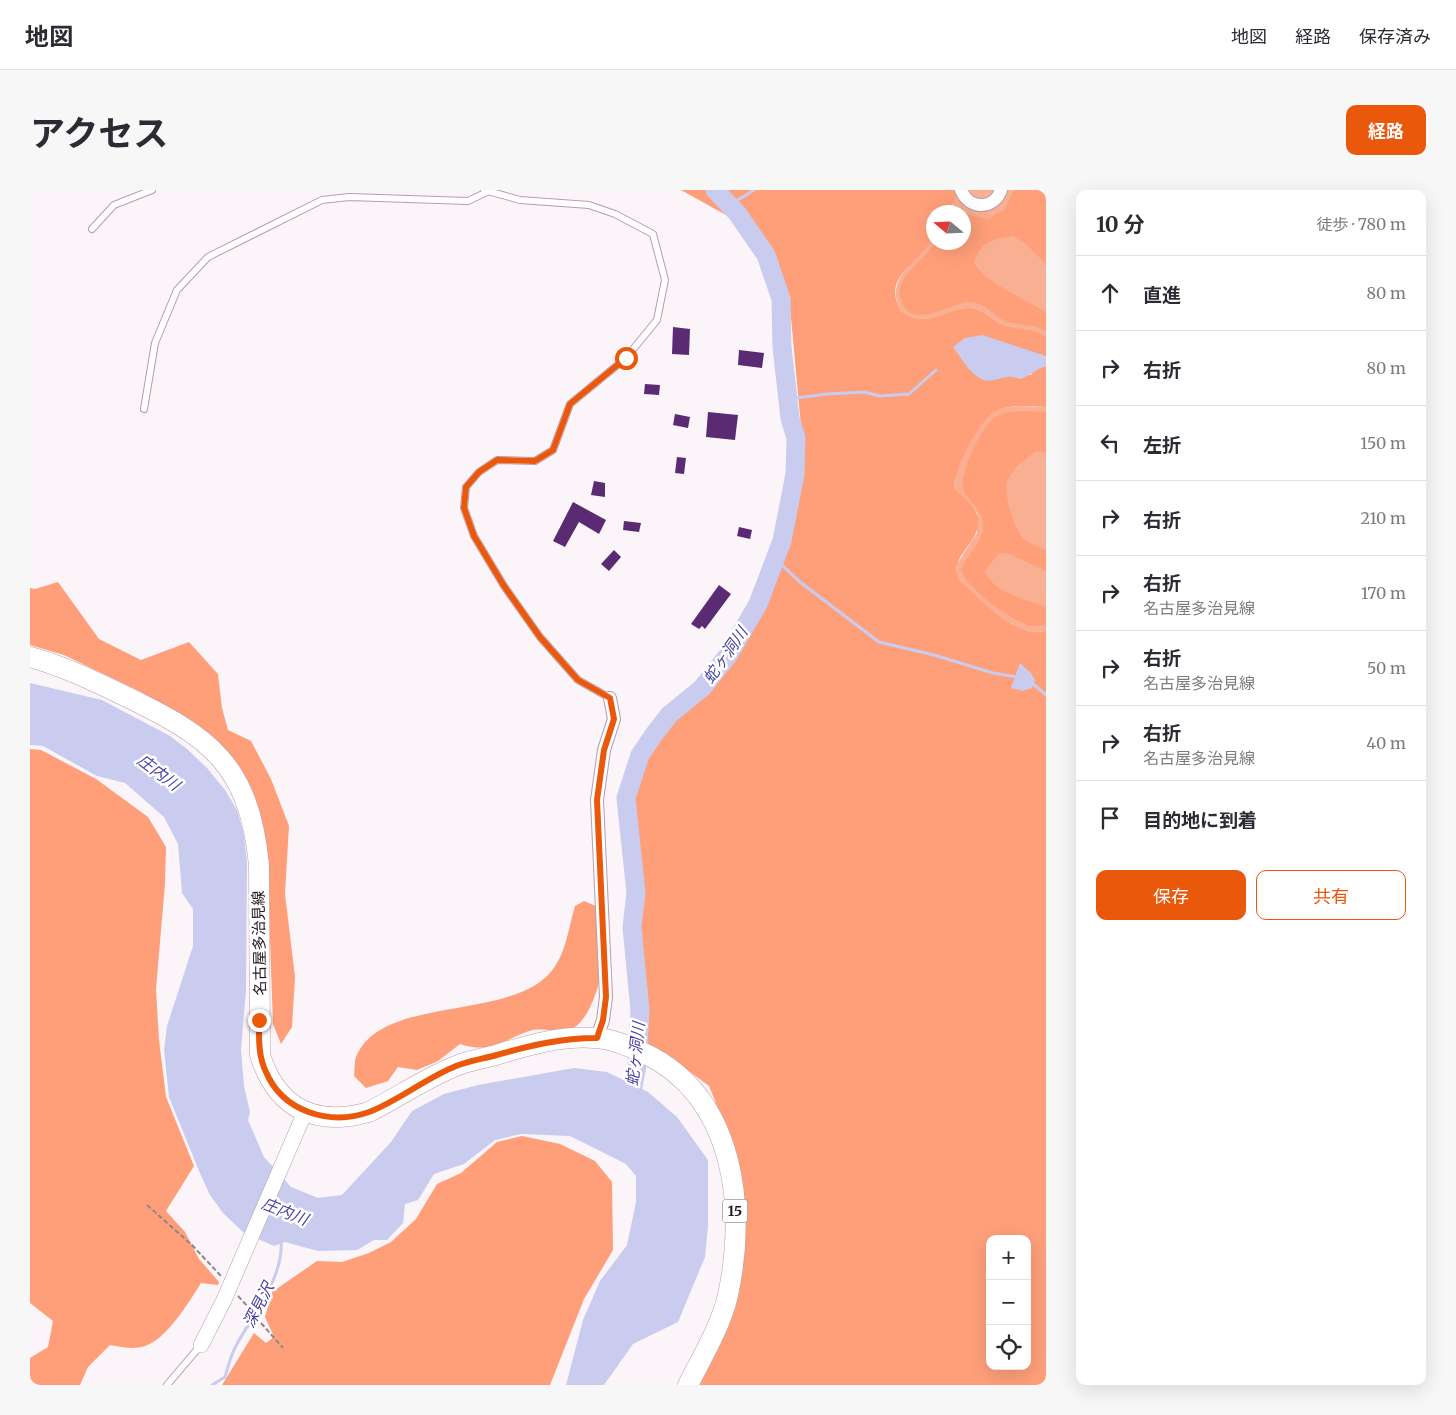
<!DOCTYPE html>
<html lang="ja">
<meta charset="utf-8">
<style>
:root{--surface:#fff;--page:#f7f7f7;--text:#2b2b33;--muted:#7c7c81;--line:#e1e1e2;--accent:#ea580c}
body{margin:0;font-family:Merriweather,"Noto Sans JP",serif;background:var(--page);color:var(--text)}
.controls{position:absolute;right:15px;bottom:15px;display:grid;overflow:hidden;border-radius:10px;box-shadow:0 5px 20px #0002}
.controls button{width:45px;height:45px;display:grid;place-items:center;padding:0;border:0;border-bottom:1px solid var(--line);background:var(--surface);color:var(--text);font:25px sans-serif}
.compass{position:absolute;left:896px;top:15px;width:45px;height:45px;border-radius:50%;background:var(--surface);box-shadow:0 5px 20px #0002;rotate:289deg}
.stop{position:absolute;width:15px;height:15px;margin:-11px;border:4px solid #ea580c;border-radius:50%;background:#fff}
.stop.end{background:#ea580c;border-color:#fff;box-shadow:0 1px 5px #0008}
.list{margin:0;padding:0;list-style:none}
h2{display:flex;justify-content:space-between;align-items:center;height:65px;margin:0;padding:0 20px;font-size:21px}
h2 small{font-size:16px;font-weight:400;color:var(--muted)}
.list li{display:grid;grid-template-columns:32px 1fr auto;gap:15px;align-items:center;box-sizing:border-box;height:75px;padding:0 20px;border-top:1px solid var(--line)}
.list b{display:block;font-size:19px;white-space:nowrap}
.list p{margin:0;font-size:16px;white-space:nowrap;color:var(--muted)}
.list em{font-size:16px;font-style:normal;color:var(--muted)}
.actions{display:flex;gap:10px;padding:15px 20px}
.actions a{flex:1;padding:11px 0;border:1px solid var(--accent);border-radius:10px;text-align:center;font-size:18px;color:var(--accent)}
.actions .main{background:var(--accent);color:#fff}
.icon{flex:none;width:28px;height:28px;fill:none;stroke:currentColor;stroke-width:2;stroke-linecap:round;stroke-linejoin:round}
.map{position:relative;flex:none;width:1016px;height:1195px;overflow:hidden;border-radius:10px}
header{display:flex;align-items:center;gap:30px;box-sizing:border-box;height:70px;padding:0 25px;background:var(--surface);border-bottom:1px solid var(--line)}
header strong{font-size:24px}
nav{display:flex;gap:28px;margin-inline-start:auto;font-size:18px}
.intro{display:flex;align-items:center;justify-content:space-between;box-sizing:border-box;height:120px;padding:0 30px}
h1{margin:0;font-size:35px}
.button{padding:12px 22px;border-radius:10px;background:var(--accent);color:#fff;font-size:18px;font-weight:700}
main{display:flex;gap:30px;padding:0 30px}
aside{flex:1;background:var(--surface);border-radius:10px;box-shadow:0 5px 20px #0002}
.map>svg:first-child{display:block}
.green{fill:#f9af92}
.forest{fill:#fe9f79;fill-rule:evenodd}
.water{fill:#c9cbef}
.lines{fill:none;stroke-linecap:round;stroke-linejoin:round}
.stream{stroke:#c9cbef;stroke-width:3}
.river{stroke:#c9cbef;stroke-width:19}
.building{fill:#5a2b73}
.service-casing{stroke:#ba9bad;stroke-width:8}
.minor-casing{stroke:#ba9bad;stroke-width:14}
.tertiary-casing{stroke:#ba9bad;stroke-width:16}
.primary-casing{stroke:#ba9bad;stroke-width:21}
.path{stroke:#90878c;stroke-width:2;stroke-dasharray:5 2.5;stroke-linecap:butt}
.service{stroke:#fff;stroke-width:6}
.minor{stroke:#fff;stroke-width:12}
.tertiary{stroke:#fff;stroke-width:15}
.primary{stroke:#fff;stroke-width:20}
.route{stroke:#ea580c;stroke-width:6}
.labels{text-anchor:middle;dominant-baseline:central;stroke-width:5;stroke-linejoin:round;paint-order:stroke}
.shield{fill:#fff;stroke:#655d62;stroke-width:1}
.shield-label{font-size:14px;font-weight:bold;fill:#23171e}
.street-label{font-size:15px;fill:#23171e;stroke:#fff}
.water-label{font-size:16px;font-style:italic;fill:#4a41a4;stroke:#fff}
</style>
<header>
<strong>地図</strong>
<nav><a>地図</a><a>経路</a><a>保存済み</a></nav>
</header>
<div class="intro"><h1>アクセス</h1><a class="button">経路</a></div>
<main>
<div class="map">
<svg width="1016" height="1195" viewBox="0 0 1016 1195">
<rect width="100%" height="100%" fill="#fbf4f8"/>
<g class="green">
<path d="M926 0H1016V147C1003 138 986 140 972 134 961 130 954 119 941 118 914 116 899 141 871 121 852 89 890 70 903 44L904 52H934V22H916L922 17Z"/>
<path d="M990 216 1016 217V441C1010 442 1003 443 996 441 977 435 936 401 926 384L927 374 947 343V323L924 298C925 280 947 231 963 222 971 217 981 217 990 216Z"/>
</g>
<g class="forest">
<path d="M651 0H926L925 11 916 22H904C903 30 905 39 903 46 892 74 850 85 871 121 899 141 914 116 941 118 954 119 961 130 972 134 986 140 1003 137 1016 147V167L1010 164 964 190 979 185H1001L1005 179 1016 176V217C999 216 981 214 966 221 949 228 925 280 924 298 931 305 944 315 947 325 956 350 916 367 929 389 944 405 976 435 997 441 1003 443 1010 442 1016 441V1195H665L701 1121 700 948 679 896 640 867 614 853V797L610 747 613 687 604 638 602 612 613 579 631 544 685 494 729 424 759 352 774 269 759 106 730 44ZM960 1049H997V1176H960Z"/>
<path d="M984 0H1016V74L997 55 983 46C964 49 949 52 944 73 953 91 998 111 1016 122V141C1003 133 989 136 975 131 964 126 955 113 942 112 924 110 884 141 872 113 870 108 869 100 871 94 878 79 896 67 905 53L934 52V24L958 29 975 19Z"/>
<path d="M1016 222V262L1006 261C995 269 982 278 977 292 973 304 985 342 995 350 1001 354 1009 357 1016 360V381L977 363H969L955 381C965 405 995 408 1016 417V435C1010 436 1002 437 997 435 978 428 939 399 931 381 936 366 952 354 953 337 954 319 940 315 934 301 927 286 952 234 967 226 980 219 1001 222 1016 222Z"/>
<path d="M28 392 69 449 111 470 159 452 188 484 192 518 198 540 221 551 241 589 259 636 255 704 265 787 262 837 251 854 243 834 238 694 187 551 165 533 109 501 34 465 0 455V398L5 399Z"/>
<path d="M0 559 11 560 66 589 118 627 136 657 135 693 126 799 129 850 136 907 164 976 136 1021 155 1042 169 1069 189 1092 188 1095 171 1093C159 1112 137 1149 115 1156 103 1160 92 1157 80 1155L58 1177 50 1195H0V1168L18 1157 23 1131 0 1113Z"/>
<path d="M554 711 566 716C567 734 573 772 570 788 567 803 557 831 543 838 529 845 514 836 499 841 471 851 462 864 430 854L408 871 387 880 368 877 358 891 336 898 324 886C325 880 324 872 326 867 351 805 477 831 520 783 536 764 538 740 545 716Z"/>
<path d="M492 946 530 954 565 971 582 992 583 1060 554 1109 520 1195H192L224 1143 236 1153 244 1147 235 1127 242 1102 287 1071 312 1072 339 1063 361 1052 386 1029 407 994 431 983 467 952Z"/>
</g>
<g class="water">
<path d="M952 145 1010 164 1016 167V176C1006 179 1001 185 991 189 977 185 978 187 964 190 945 195 933 170 923 157L935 148Z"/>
<path d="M990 473 1001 483 1005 490 1002 498 993 501 981 498Z"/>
<path d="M0 493 72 510 140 546 157 559 177 578 195 600 207 620 214 645 217 672 216 800 211 860 214 896 220 922 218 930 234 967 261 997 288 1008 312 1005 361 952 382 921 414 904 448 895 544 878 577 882 618 902 647 927 678 970V1036L675 1067 648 1132 603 1154 574 1195H536L553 1130 570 1091 597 1055 606 1012V986L596 974 540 946 491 944 465 950 434 974 404 984 388 1010 375 1014 373 1033 357 1050H344L327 1060 288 1061 255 1052 244 1056 213 1042 193 1023 180 1005 169 981 139 907 134 860 137 836 163 756V719L152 703 148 654 134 627 95 593 67 586 13 556 0 555Z"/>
</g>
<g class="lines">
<g class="stream">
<path d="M700 15 724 0"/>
<path d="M758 209 797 204 834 202 850 206 879 204 906 180"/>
<path d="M745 373 753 376 770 392 849 452 904 465 963 483 987 487"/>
<path d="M1002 493 1016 505"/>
<path d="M182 1195 195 1187C198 1176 201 1164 207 1154 223 1124 254 1087 251 1051"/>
</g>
<path class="river" d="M598 921 607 876 610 820 602 737 606 703 596 608 610 565 625 543 639 525 672 498 699 464 728 414 752 351 765 284 766 248 760 228 752 157 751 109 736 65 707 23 685 0"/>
</g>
<g class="building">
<path d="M643 137 660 139 659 165 642 164Z"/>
<path d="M709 160 734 163 732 178 708 175Z"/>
<path d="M615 194 630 195 629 205 614 204Z"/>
<path d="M678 222 708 225 705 250 676 247Z"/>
<path d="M645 224 660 227 658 238 643 235Z"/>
<path d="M647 267 656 268 654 284 645 283Z"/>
<path d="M564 291 575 293V307L561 305Z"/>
<path d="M543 312 576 330 569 344 549 332 535 357 523 351Z"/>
<path d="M594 331 611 333 609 342 593 340Z"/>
<path d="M709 337 722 340 720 349 707 346Z"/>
<path d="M584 360 591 367 579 381 571 374Z"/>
<path d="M689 395 701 404 675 439 672 436 669 439 661 434Z"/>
</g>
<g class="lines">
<defs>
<g id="service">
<path d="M454 0 490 10 559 15 585 24 623 44 635 90 627 130 596 168 540 214 523 260 505 271 467 270 449 282 436 297 434 318 444 346 474 396 510 447 548 490 580 508"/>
<path d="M62 39 84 15 122 0"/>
<path d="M114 219 125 153 147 100 178 67 292 10 319 7 438 11 457 2"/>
<path d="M137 1195 171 1155"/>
</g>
<g id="minor">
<path d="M931 0C939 20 964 20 971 0"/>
<path d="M567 848 573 830 576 807 567 610 574 560 584 529 580 508"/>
</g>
<path id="tertiary" d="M171 1155 194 1110 275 922"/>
<path id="primary" d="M0 467C33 476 64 491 95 506 180 547 219 574 229 675L230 865C247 919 286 937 339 922 368 907 396 888 426 876 437 871 450 869 462 866 496 856 530 845 566 848 583 849 601 857 616 864 705 908 717 1018 698 1105 691 1136 672 1167 658 1195"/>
</defs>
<use href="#service" class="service-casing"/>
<use href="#minor" class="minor-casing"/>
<use href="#tertiary" class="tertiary-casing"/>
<use href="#primary" class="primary-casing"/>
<g class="path">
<path d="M117 1015 162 1055 191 1086"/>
<path d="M208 1106 220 1119"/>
<path d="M231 1133 253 1158"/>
</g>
<use href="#service" class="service"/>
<use href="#minor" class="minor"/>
<use href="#tertiary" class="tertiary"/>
<use href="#primary" class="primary"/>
</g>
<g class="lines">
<path class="route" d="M229 830C229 848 228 866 236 882 253 922 300 936 339 922 368 911 396 888 426 876 438 871 451 869 463 866 498 856 530 848 567 848L573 830 576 807 567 610 574 560 584 529 580 508 548 490 510 447 474 396 444 346 434 318 436 297 449 282 467 270 505 271 523 260 540 214 596 168"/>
</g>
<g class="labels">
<rect class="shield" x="692.5" y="1009.5" width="25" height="23" rx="4"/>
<g class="shield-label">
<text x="705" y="1021">15</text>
</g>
<g class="street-label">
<text transform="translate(229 753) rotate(-91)">名古屋多治見線</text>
</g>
<g class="water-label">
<text transform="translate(695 465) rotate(-55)">蛇ヶ洞川</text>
<text transform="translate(129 582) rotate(37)">庄内川</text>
<text transform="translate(605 864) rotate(-84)">蛇ヶ洞川</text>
<text transform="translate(255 1021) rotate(22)">庄内川</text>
<text transform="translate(228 1115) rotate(-63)">深見沢</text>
</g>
</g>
</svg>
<div class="controls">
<button>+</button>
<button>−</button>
<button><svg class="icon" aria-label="locate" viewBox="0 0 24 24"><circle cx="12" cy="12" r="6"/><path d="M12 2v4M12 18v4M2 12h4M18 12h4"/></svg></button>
</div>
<svg class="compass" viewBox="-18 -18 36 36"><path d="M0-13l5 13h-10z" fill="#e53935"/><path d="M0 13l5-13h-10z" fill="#7c7c81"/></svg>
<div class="stop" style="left:596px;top:168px"></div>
<div class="stop end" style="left:229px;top:830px"></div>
</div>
<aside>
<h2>10 分<small>徒歩 · 780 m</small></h2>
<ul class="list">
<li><svg class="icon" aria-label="ahead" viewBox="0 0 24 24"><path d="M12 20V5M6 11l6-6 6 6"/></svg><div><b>直進</b></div><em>80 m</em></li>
<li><svg class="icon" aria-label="right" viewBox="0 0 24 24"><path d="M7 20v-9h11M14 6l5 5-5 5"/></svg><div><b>右折</b></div><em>80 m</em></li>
<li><svg class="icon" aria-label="left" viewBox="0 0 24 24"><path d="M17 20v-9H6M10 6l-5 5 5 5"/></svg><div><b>左折</b></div><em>150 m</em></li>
<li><svg class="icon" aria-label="right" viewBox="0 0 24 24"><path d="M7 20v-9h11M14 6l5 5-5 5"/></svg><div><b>右折</b></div><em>210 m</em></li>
<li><svg class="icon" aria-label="right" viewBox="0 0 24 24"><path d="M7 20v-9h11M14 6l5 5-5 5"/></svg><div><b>右折</b><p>名古屋多治見線</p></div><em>170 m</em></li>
<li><svg class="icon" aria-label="right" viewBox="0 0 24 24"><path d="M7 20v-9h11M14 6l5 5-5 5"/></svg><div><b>右折</b><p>名古屋多治見線</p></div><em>50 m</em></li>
<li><svg class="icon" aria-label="right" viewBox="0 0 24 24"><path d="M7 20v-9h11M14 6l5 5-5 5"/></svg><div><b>右折</b><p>名古屋多治見線</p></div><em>40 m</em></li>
<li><svg class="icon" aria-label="arrive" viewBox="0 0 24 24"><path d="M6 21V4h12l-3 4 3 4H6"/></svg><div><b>目的地に到着</b></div></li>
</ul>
<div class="actions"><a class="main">保存</a><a>共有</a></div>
</aside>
</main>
